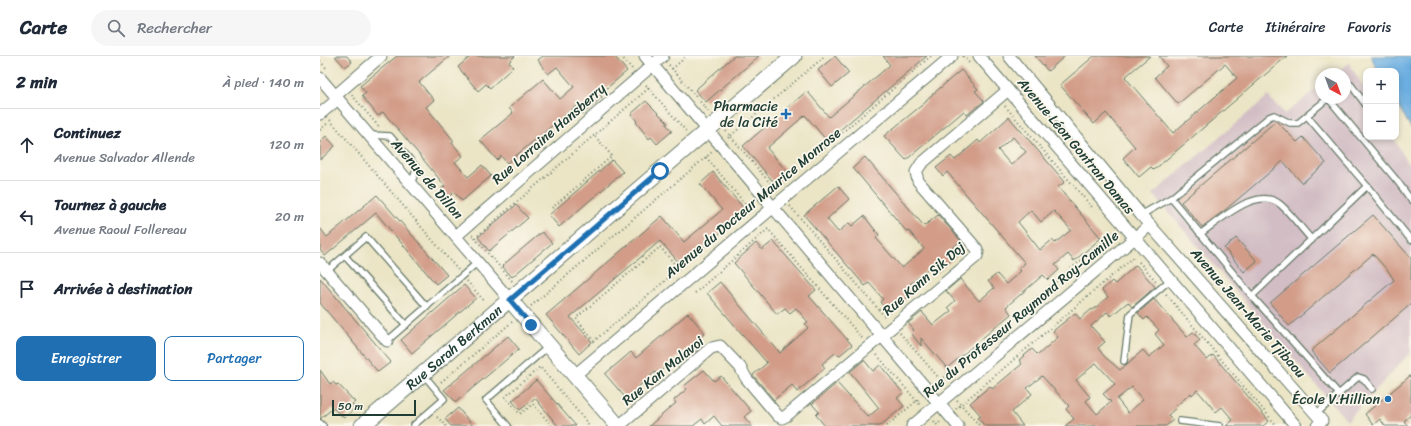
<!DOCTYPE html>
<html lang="fr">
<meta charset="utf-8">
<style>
:root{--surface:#fff;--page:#f6f6f7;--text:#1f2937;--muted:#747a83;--line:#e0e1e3;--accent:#1f6fb2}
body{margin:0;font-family:Sriracha,sans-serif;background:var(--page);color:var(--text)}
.controls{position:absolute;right:12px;top:12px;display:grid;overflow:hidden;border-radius:8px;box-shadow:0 2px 6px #0003}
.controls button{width:36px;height:36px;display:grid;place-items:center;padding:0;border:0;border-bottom:1px solid var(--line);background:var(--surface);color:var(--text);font:20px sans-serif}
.compass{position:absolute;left:995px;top:12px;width:36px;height:36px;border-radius:50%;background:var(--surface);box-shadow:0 2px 6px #0003;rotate:139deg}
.scale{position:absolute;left:12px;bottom:10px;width:84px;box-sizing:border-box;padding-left:4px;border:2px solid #1f3d34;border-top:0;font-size:11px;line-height:14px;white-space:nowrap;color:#1f3d34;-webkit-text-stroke:3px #fbf7ec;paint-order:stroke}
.stop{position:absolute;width:12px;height:12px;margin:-9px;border:3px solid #1f6fb2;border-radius:50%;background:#fff}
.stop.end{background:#1f6fb2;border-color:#fff;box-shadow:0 1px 4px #0008}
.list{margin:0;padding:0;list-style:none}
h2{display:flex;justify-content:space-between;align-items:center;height:52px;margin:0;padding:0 16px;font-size:17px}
h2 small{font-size:13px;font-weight:400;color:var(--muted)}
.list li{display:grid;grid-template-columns:26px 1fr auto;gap:12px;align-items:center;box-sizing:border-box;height:72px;padding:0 16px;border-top:1px solid var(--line)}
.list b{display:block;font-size:15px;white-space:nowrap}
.list p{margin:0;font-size:13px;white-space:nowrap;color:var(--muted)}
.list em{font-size:13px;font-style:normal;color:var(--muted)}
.actions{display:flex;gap:8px;padding:12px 16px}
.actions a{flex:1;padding:9px 0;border:1px solid var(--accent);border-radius:8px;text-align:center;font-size:14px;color:var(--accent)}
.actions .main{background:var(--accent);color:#fff}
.icon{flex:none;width:22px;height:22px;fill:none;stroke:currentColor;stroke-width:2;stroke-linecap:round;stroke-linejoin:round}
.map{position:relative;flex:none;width:1091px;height:370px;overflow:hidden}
header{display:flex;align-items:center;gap:24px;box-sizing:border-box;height:56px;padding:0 20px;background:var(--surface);border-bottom:1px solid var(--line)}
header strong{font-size:19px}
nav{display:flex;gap:22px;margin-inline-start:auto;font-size:14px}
.search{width:280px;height:36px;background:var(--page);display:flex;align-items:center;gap:10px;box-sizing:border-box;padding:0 14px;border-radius:22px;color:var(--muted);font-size:15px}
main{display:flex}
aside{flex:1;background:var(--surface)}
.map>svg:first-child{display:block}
.industrial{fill:#d2bdc5}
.water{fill:#6caee1;stroke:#46768a}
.building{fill:#d29c88;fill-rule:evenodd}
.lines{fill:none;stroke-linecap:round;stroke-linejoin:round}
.lane-casing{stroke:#667867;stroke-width:8}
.street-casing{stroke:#667867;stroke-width:13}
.secondary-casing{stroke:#667867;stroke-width:17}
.path{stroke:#667867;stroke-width:2;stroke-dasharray:1 3;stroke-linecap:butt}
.lane{stroke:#fff;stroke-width:5.5}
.street{stroke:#fff;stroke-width:11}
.secondary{stroke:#fff;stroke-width:15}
.route{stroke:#1f6fb2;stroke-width:5}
.poi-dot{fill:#1f6fb2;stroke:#fbf7ec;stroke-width:1.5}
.labels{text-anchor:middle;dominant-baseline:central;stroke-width:3.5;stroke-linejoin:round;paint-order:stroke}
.poi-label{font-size:14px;fill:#1f3d34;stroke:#fbf7ec;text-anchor:end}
.street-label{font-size:14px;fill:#1f3d34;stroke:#fbf7ec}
</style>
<header>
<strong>Carte</strong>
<div class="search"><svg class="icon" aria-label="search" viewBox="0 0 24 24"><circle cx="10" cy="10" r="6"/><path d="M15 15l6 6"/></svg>Rechercher</div>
<nav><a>Carte</a><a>Itinéraire</a><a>Favoris</a></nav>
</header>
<main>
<aside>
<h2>2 min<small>À pied · 140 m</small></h2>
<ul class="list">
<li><svg class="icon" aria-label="ahead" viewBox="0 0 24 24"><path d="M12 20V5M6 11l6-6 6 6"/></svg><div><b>Continuez</b><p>Avenue Salvador Allende</p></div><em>120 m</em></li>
<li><svg class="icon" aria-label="left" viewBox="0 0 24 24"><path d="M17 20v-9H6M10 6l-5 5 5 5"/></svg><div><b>Tournez à gauche</b><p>Avenue Raoul Follereau</p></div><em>20 m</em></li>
<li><svg class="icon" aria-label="arrive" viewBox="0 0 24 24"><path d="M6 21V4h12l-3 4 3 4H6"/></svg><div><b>Arrivée à destination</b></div></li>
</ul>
<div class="actions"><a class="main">Enregistrer</a><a>Partager</a></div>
</aside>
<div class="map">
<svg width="1091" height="370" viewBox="0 0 1091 370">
<rect width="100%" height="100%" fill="#fbf7ec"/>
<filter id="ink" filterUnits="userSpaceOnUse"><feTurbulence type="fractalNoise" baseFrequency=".025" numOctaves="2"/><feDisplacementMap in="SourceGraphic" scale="8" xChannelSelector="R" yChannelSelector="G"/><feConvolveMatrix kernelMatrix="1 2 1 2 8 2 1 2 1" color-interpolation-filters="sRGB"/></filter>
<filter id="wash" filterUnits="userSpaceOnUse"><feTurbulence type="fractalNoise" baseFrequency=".012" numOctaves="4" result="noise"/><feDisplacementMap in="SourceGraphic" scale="16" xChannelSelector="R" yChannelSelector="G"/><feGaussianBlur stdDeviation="0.9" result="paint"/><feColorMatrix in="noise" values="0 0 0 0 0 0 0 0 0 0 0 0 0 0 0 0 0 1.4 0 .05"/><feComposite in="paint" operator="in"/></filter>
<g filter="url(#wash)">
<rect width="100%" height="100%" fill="#ebe5c6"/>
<path class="industrial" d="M1029 7 1046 36V81H1073L1091 113V296L1027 365 833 138 948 40 965 58 1001 29V42H1025V18H1015Z"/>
<path class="water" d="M1051 0H1089L1091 3V72L1076 45V15H1058Z"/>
<g id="blocks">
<g class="building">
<path d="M15 0H27L32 6 25 11Z"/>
<path d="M77 0H130L99 26 114 44 106 51 134 85 132 87 143 100 135 106 148 121 162 109 171 120 142 145 134 136 128 142 121 133 125 130 83 79 63 56 58 60 42 40 46 37 40 30Z"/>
<path d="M151 0H195L189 6 193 11 170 32 166 28 158 35 138 11Z"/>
<path d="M223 0H294L307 15 280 38 282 41 263 58 256 50 187 107 181 100 177 104 160 84 193 57 189 52 223 23 240 43 254 31 237 11 228 18 218 4Z"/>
<path d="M414 0H439L386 46 375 34Z"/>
<path d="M515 0 529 17 512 31 498 14Z"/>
<path d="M563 0H607L507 85 485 59 447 92 469 118 456 129 423 90 487 35 509 61 570 9Z"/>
<path d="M715 0H745L728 15Z"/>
<path d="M774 0H830L805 21 853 77 917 22 905 8 858 48 835 21 847 10 839 0H967L834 114 831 111 819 121 803 102 815 91 786 57 774 68 740 29Z"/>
<path d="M641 14 658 33 655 35 664 45 647 59 644 55 586 104 564 80 607 45 606 44Z"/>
<path d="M326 45 348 67 346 68 352 75 337 88 331 81 329 83 316 66 317 65 311 58Z"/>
<path d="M689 61 745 126 738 131 781 182 754 205 748 198 735 209 739 214 728 224 723 219 686 251 691 258 627 312 601 282V290L591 277 594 274 588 267 602 256 613 269 631 255 628 251 635 245 626 235 640 223 659 245 674 232 668 225 677 218 686 228 701 215 699 213 705 207 627 116 623 120 616 112 631 100 635 104 658 84 660 87ZM693 81 706 96 691 109 678 94ZM711 154 721 166 734 155 751 174 735 187 732 184 720 194 698 166Z"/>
<path d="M956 65 977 86 983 81 1006 107 982 127 963 105 905 154 882 171 861 146Z"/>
<path d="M6 80 15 90 0 104V86Z"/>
<path d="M545 101 604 170 618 159 641 185 632 192 637 199 618 216 612 209 589 229 594 236 569 257 560 246 563 243 549 227 545 230 484 159 518 130 529 143 507 163 518 176 529 167 532 170 544 160 559 179 556 182 582 212 604 193 589 175 587 176 533 112Z"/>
<path d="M292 104 303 116 239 171 229 159Z"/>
<path d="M393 116 426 155 362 210 340 185 250 261 272 286 259 298 226 259 342 160 364 186 402 154 380 128Z"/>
<path d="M57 139 127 219 116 228 56 157 5 200 0 194V172L7 181Z"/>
<path d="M196 149 208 162 169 195 158 181Z"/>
<path d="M1053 159 1091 202V248L1010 317 991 295 1074 224 1069 216 1053 198 969 270 950 247Z"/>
<path d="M222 176 232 187 192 221 182 210Z"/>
<path d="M916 182 937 205 924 216 904 192Z"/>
<path d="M453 185 496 234 489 240 532 289 520 299 515 297 502 308 505 312 477 336 472 329 454 344 433 319 447 307 387 237 400 226 460 297 462 295 488 272 485 268 488 266 476 252 470 257 465 252 457 258 414 207 436 187 442 194Z"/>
<path d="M816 209 835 231 812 251 808 246 791 260 787 256 771 270 785 286 778 292 784 300 800 314 823 294 829 301 844 289 835 278 839 274 827 261 824 264 818 257 834 243 867 281 873 276 880 284 874 289 887 304 893 299 949 365 943 370H906L913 364 902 351 896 356 877 334 872 339 871 337 855 351 856 352 848 359 853 364 846 370H745L754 363 746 353 749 350 722 320 707 332 712 338 692 356 703 370H665L658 362 661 360 650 347 670 330 672 333 702 308 699 304 712 293 718 299 738 281 733 275 755 257 760 263 772 253 773 254 788 241 782 234 792 225 795 228ZM776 307 795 328 783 338 791 346 777 358 766 345 770 341 756 324ZM812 331 823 344 808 357 797 343Z"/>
<path d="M0 222 71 306 58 316 0 247Z"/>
<path d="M144 229 156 242 92 297 81 284Z"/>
<path d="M368 257 385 277 377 284 382 290 374 297 369 291 337 318 335 316 317 332 321 337 310 347 285 318 311 296 316 302Z"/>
<path d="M188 280 199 293 136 346 124 334Z"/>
<path d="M544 304 553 315 560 309 574 326 583 337 577 342 584 350 560 370H505L496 359 499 356 492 348 517 327 548 361 559 352 530 316Z"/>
<path d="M0 314 10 328 13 326 16 329 18 328 35 346 32 348 35 352 24 362 13 352 0 363Z"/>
<path d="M384 314 394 325 401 320 431 355 424 361 432 370H402L394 360 385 368 382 363 373 370H329L356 347 354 344 367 333 364 330Z"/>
<path d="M1091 319V359L1084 365 1088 370H1065L1060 363 1053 369 1045 358Z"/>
<path d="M216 324 256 370H238L215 342 200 354 192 345Z"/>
<path d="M138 352 153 370H131L125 363Z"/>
</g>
</g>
</g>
<g filter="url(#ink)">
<use href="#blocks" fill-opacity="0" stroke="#667867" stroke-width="1"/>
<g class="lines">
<defs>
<g id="lane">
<path d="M1025 27 1031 29 1046 49"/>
<path d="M1008 42 1078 126 1091 144"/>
<path d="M987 60 1047 130"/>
<path d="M49 79 70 80 97 112 91 128"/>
<path d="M851 142 932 240 1019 338"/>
<path d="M821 159 851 142 949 61 954 59 970 67H978L1007 43"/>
<path d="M880 178C899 165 938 128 961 149 972 159 981 172 992 184"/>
<path d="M25 200 86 269"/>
<path d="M7 215 46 181 107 251"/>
<path d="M932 240 1047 130 1091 184"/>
<path d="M67 285 158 206"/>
<path d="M804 305 810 258 850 224"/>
<path d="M996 358 1038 321 1044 323 1052 333"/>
<path d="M860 365 900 370"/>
<path d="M0 367 3 370"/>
<path d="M94 370V369L124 343 103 318"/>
<path d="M188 370 166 344 229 290"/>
</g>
<g id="street">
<path d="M325 0 638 370"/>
<path d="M659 0 976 370"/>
<path d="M689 0 821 159 1002 365 997 370"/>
<path d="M0 22 190 244"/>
<path d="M15 40 61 0"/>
<path d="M0 58 18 43"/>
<path d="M136 180 343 0"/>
<path d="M0 207 67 285"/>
<path d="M255 319 632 0"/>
<path d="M299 370 391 292 400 290 420 311 426 322 458 360 462 362 466 360 657 200 658 196 657 193 598 125 596 116 601 108 688 34"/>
<path d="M592 370 830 169"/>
</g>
<g id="secondary">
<path d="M190 244 298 370"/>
<path id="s1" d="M42 370 474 0"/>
</g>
</defs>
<use href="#lane" class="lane-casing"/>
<use href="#street" class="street-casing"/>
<use href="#secondary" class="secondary-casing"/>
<g class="path">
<path d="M301 0 312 13"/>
<path d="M643 0 650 8"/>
<path d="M0 5 7 13"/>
<path d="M349 9 389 56"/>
<path d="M352 13 367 0"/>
<path d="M326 29 366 75"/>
<path d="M32 39 59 71"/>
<path d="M685 50 772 151"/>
<path d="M10 64 138 214"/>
<path d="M0 74 8 67"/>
<path d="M406 75 456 134"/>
<path d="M408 82 505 0"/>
<path d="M495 100 611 0"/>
<path d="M386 101 431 155"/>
<path d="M470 150 566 262"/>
<path d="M232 152 292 100 274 79"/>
<path d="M152 179 193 226"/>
<path d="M155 182 329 32"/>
<path d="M340 191 359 213 274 285 256 262Z"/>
<path d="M819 206 836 225"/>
<path d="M147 225 165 246"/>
<path d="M375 237 448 173 542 282"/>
<path d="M846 238 957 370"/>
<path d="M211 250 392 96"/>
<path d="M580 277 624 328"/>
<path d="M557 299 601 350"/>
<path d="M121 326 192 266"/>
<path d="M617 327 794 176"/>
<path d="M637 344 660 370"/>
<path d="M636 353 815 200"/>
<path d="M117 361 126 370"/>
<path d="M614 365 617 369 620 366"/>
<path d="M232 370 213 348 200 358 185 341 220 311 270 370"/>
<path d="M567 370 600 342"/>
</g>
<use href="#lane" class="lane"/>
<use href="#street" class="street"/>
<use href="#secondary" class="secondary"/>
</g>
</g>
<g class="lines" filter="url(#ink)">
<path class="route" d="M211 269 190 244 340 115"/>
</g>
<g class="poi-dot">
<path d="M464 52h4v4h4v4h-4v4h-4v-4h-4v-4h4z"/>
<circle cx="1068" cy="343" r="4"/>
</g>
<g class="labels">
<g class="poi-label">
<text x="458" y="50">Pharmacie<tspan x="458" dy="16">de la Cité</tspan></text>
<text x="1060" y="343">École V.Hillion</text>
</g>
<g class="street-label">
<text transform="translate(229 78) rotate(-41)">Rue Lorraine Hansberry</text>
<text transform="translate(756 90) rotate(50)">Avenue Léon Gontran Damas</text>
<text transform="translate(107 123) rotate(49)">Avenue de Dillon</text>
<text transform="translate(433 147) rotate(-40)">Avenue du Docteur Maurice Monrose</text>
<text transform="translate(604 223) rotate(-41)">Rue Kann Sik Doj</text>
<text transform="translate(928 257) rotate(49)">Avenue Jean-Marie Tjibaou</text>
<text transform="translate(701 258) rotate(-40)">Rue du Professeur Raymond Roy-Camille</text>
<text stroke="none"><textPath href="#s1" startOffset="121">Rue Sarah Berkman</textPath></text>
<text transform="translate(343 315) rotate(-39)">Rue Kan Malavoi</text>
</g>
</g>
</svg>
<div class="controls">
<button>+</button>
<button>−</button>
</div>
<svg class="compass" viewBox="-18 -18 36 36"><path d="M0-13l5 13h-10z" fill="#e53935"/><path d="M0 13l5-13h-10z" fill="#747a83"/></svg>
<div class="scale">50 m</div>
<div class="stop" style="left:340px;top:115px"></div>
<div class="stop end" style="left:211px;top:269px"></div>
</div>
</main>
